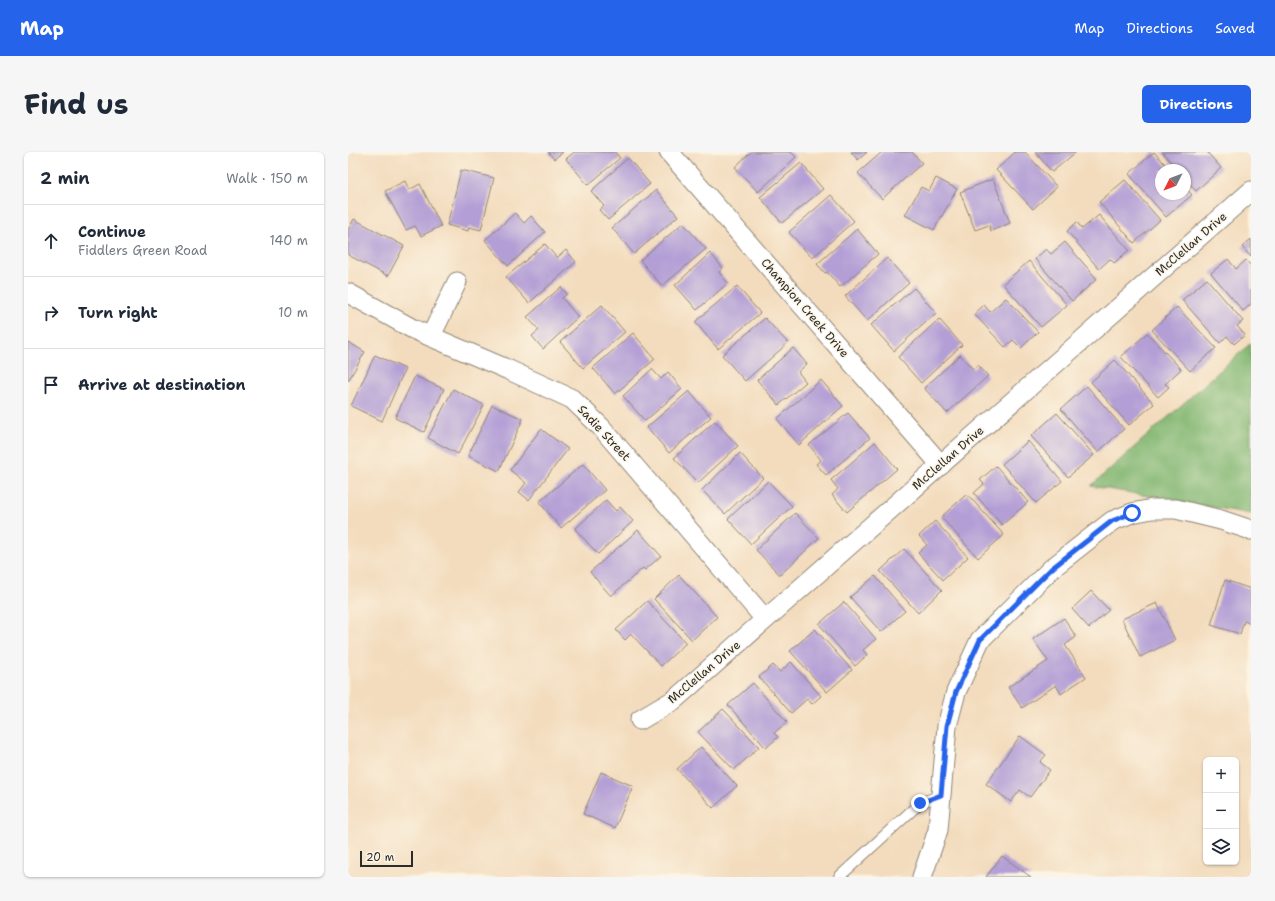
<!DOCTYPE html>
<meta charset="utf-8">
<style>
:root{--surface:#fff;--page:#f6f6f7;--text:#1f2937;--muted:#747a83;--line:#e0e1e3;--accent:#2563eb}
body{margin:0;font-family:"Shantell Sans",sans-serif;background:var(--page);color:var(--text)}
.controls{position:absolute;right:12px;bottom:12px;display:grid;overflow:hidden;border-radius:6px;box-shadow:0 1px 3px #0004}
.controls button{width:36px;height:36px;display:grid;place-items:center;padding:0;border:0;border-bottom:1px solid var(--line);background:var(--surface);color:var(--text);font:20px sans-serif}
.compass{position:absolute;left:807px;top:12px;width:36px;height:36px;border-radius:50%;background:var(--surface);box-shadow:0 1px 3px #0004;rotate:228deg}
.scale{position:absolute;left:12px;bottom:10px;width:53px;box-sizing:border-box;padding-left:4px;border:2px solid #2b2b2b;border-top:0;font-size:11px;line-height:14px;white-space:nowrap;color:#2b2b2b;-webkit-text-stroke:3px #fcf5e5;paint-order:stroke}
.stop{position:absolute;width:12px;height:12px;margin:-9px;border:3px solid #2563eb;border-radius:50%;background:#fff}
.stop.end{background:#2563eb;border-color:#fff;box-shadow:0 1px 4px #0008}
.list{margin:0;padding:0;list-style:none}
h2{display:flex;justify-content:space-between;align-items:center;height:52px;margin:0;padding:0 16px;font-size:17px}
h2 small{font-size:13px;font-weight:400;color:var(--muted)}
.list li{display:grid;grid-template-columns:26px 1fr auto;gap:12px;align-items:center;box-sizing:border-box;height:72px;padding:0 16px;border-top:1px solid var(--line)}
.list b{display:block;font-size:15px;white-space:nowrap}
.list p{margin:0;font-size:13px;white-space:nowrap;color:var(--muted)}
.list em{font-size:13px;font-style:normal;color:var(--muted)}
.icon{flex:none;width:22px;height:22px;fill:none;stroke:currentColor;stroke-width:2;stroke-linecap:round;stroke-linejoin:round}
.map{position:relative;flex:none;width:903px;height:725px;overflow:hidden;border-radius:6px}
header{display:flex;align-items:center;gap:24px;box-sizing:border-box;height:56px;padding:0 20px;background:var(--accent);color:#fff}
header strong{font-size:19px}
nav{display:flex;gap:22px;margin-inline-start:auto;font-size:14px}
.intro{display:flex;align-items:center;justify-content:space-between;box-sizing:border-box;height:96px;padding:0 24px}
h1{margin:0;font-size:28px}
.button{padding:10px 18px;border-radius:6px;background:var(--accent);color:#fff;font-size:14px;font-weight:700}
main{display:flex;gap:24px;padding:0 24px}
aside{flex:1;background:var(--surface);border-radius:6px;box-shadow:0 1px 3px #0004}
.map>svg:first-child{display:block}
.forest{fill:#84b873;stroke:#58724f}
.building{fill:#b39fd6}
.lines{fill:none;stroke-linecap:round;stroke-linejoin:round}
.service-casing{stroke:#8f8474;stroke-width:12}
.minor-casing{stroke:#8f8474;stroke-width:21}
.service{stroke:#fff;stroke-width:10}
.minor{stroke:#fff;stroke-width:19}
.route{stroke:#2563eb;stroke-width:5}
.labels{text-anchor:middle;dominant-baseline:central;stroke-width:3;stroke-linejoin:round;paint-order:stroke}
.street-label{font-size:12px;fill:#2b2b2b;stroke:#fcf5e5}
</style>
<header>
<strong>Map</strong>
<nav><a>Map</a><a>Directions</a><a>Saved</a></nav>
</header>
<div class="intro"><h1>Find us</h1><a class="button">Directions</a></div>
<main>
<aside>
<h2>2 min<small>Walk · 150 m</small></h2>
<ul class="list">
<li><svg class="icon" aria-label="ahead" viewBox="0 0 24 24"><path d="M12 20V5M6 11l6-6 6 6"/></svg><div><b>Continue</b><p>Fiddlers Green Road</p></div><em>140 m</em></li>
<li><svg class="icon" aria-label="right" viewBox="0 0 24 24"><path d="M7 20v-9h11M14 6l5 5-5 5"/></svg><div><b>Turn right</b></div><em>10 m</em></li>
<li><svg class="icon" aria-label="arrive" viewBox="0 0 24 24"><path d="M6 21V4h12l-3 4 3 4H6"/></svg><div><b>Arrive at destination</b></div></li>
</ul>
</aside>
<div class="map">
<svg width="903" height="725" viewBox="0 0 903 725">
<rect width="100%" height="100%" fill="#fcf5e5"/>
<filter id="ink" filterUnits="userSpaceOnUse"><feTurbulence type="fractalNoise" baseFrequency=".025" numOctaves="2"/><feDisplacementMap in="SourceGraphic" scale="8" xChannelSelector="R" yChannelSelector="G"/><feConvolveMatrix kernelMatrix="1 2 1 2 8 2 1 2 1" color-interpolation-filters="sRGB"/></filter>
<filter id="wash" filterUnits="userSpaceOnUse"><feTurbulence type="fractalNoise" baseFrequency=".012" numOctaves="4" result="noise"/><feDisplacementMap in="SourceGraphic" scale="16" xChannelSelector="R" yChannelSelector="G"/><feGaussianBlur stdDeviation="0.9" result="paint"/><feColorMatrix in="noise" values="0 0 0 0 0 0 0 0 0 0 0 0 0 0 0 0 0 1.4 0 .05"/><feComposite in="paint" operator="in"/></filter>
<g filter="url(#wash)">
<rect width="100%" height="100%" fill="#f3dcbd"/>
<path class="forest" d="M903 191V362L743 334Z"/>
<g id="blocks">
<g class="building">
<path d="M200 0H215L206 7Z"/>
<path d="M226 0H267L272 6 240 33 218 7Z"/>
<path d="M403 0H443L448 5 410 40 387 15Z"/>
<path d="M503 0H519L510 8Z"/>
<path d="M534 0H564L574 11 534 47 510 21Z"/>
<path d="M667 0H677L709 35 685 57 648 18Z"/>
<path d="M687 0H728L704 20Z"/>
<path d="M806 0 822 18H813V42H837V35L844 43 818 65 781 22Z"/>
<path d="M814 0H859L873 16 848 39 837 26V18H830Z"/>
<path d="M280 6 302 32 260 68 251 58 256 54 243 39Z"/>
<path d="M453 11 475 37 434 71 412 45Z"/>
<path d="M113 18 146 26 133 78 121 75 120 79 99 73Z"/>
<path d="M588 26 609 37 586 78 557 63 573 35 581 39Z"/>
<path d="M645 27 662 71 643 79 641 73 627 78 612 40Z"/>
<path d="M777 28 812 68 786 91 751 50Z"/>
<path d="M57 29 61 38 72 32 93 74 73 84 67 74 58 78 37 39Z"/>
<path d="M308 38 330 64 286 102 264 76Z"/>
<path d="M483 43 506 69 464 106 441 80Z"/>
<path d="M167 61 176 71 183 64 197 80 160 114 137 88Z"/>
<path d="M751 63 781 98 766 111 762 107 751 117 719 79 729 70 734 77Z"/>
<path d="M6 67 56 94 40 124 0 103V78Z"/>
<path d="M335 71 358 97 314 134 292 108Z"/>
<path d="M509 77 530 102 492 135 479 120 477 121 469 112Z"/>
<path d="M903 87V105L894 95Z"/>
<path d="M717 90 749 127 724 149 687 107 698 97 703 102Z"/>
<path d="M197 92 209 106 218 98 228 110 181 151 158 125Z"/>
<path d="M362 101 375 116 371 120 380 131 349 158 327 133Z"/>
<path d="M539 106 561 131 519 169 497 144Z"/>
<path d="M880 107 888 117 898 108 903 114V152L895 159 863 121Z"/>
<path d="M681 109 719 153 693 175 655 132Z"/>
<path d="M859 127 895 169 889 174 897 183 886 192 879 184 872 191 834 148Z"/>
<path d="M389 134 412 161 370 197 347 170Z"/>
<path d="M213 135 219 142 214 146 230 165 195 197 184 184 191 178 179 165Z"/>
<path d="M566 136 588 161 546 199 523 173Z"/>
<path d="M658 146 690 180 673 196 665 188 657 195 626 162 636 153 642 160Z"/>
<path d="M254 153 277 180 235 216 212 190Z"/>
<path d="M829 155 868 196 842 219 804 178Z"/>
<path d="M417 166 440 191 397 229 374 203Z"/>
<path d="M591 167 614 193 573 231 550 205Z"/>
<path d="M285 181 307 207 267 242 245 216Z"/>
<path d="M799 181 833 217 817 232 821 235 810 245 773 205Z"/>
<path d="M0 190 17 200 0 229Z"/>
<path d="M445 196 459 212 450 220 458 230 431 253 409 228Z"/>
<path d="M27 203 57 217 34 269 3 254Z"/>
<path d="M612 203 625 217 630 213 640 224 599 261 576 236Z"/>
<path d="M767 208 806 252 781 273 743 230Z"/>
<path d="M304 217 313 227 320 220 334 237 297 269 275 244Z"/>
<path d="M67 224 96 237 76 280 47 266Z"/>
<path d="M473 228 495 254 451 293 429 267Z"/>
<path d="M739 234 776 277 750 300 713 257Z"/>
<path d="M105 237 136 253 110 302 80 286Z"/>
<path d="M341 239 363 265 321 301 299 275Z"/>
<path d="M144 253 175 267 151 319 120 304Z"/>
<path d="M500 261 522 286 478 323 468 312 473 308 461 293Z"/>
<path d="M709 261 746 303 720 325 683 284Z"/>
<path d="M367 269 390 294 350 331 326 306Z"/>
<path d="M193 277 220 297 181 348 171 340 178 331 162 318Z"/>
<path d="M680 289 714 329 688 351 654 312Z"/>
<path d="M527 290 549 317 499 360 484 343 490 337 483 328Z"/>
<path d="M392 301 415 326 377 362 354 338Z"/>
<path d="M235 312 257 338 213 376 191 350Z"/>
<path d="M648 314 680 350 654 373 626 341 636 332 632 328Z"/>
<path d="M420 329 444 354 403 392 380 367Z"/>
<path d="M619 342 656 383 630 406 593 365Z"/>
<path d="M258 348 268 359 272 355 285 369 250 402 227 377Z"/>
<path d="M447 361 471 386 432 423 408 398Z"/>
<path d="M587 369 620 405 595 428 570 401 579 393 571 384Z"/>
<path d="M290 378 313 404 297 418 295 416 263 444 242 420Z"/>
<path d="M556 397 594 438 570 461 532 419Z"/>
<path d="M331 423 369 465 344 488 306 447Z"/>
<path d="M527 424 557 459 533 480 502 445Z"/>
<path d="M877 428 903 437V472L896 469 892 482 863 473Z"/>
<path d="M743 439 761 458 741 476 724 457Z"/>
<path d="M299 449 338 491 313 514 283 482 277 488 268 478Z"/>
<path d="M496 450 528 487 515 498 519 503 507 514 471 472Z"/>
<path d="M809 451 827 488 792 505 774 467Z"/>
<path d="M716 466 728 485 717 493 738 525 713 542 708 533 674 556 660 535 700 509 685 487Z"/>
<path d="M467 477 504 518 479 540 442 499Z"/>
<path d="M443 510 473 544 464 552 459 547 443 561 411 525 425 513 432 520Z"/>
<path d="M405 531 439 570 426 581 430 585 418 596 380 553Z"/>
<path d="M375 557 411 595 386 618 350 580Z"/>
<path d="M672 584 698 603 692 610 702 618 682 645 672 638 663 650 638 632Z"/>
<path d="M353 595 389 634 365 656 329 617Z"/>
<path d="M253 620 285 634 267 676 235 662Z"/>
<path d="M654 704 683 725H638Z"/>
</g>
</g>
</g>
<g filter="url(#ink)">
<use href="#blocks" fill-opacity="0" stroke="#8f8474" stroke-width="1"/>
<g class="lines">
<defs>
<path id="service" d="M491 725 572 651 593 643"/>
<g id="minor">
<path d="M321 0 593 313"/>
<path d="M0 141 65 177 161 218 224 247 253 275 417 467"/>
<path d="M83 184 109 130"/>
<path d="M292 568 326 548 903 39"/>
<path d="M574 725 590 678 599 574 608 540 632 488 703 417 764 369 784 361 804 357H828L873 368 903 378"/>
</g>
</defs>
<use href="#service" class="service-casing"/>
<use href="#minor" class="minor-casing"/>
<use href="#service" class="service"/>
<use href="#minor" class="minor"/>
</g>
</g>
<g class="lines" filter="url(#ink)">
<path class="route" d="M572 651 593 643 599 574 608 540 632 488 703 417 764 369 784 361"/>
</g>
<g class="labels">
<g class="street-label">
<text transform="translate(843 92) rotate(-41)">McClellan Drive</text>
<text transform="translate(457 156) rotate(49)">Champion Creek Drive</text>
<text transform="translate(256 281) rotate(47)">Sadie Street</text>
<text transform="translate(600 306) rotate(-41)">McClellan Drive</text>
<text transform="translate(356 520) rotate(-40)">McClellan Drive</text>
</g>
</g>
</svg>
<div class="controls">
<button>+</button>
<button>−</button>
<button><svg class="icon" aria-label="layers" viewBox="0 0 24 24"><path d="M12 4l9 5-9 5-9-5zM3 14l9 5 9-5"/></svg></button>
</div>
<svg class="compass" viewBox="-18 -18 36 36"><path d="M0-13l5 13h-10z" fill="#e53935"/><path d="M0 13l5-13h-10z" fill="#747a83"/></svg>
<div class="scale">20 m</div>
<div class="stop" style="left:784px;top:361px"></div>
<div class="stop end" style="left:572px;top:651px"></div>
</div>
</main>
